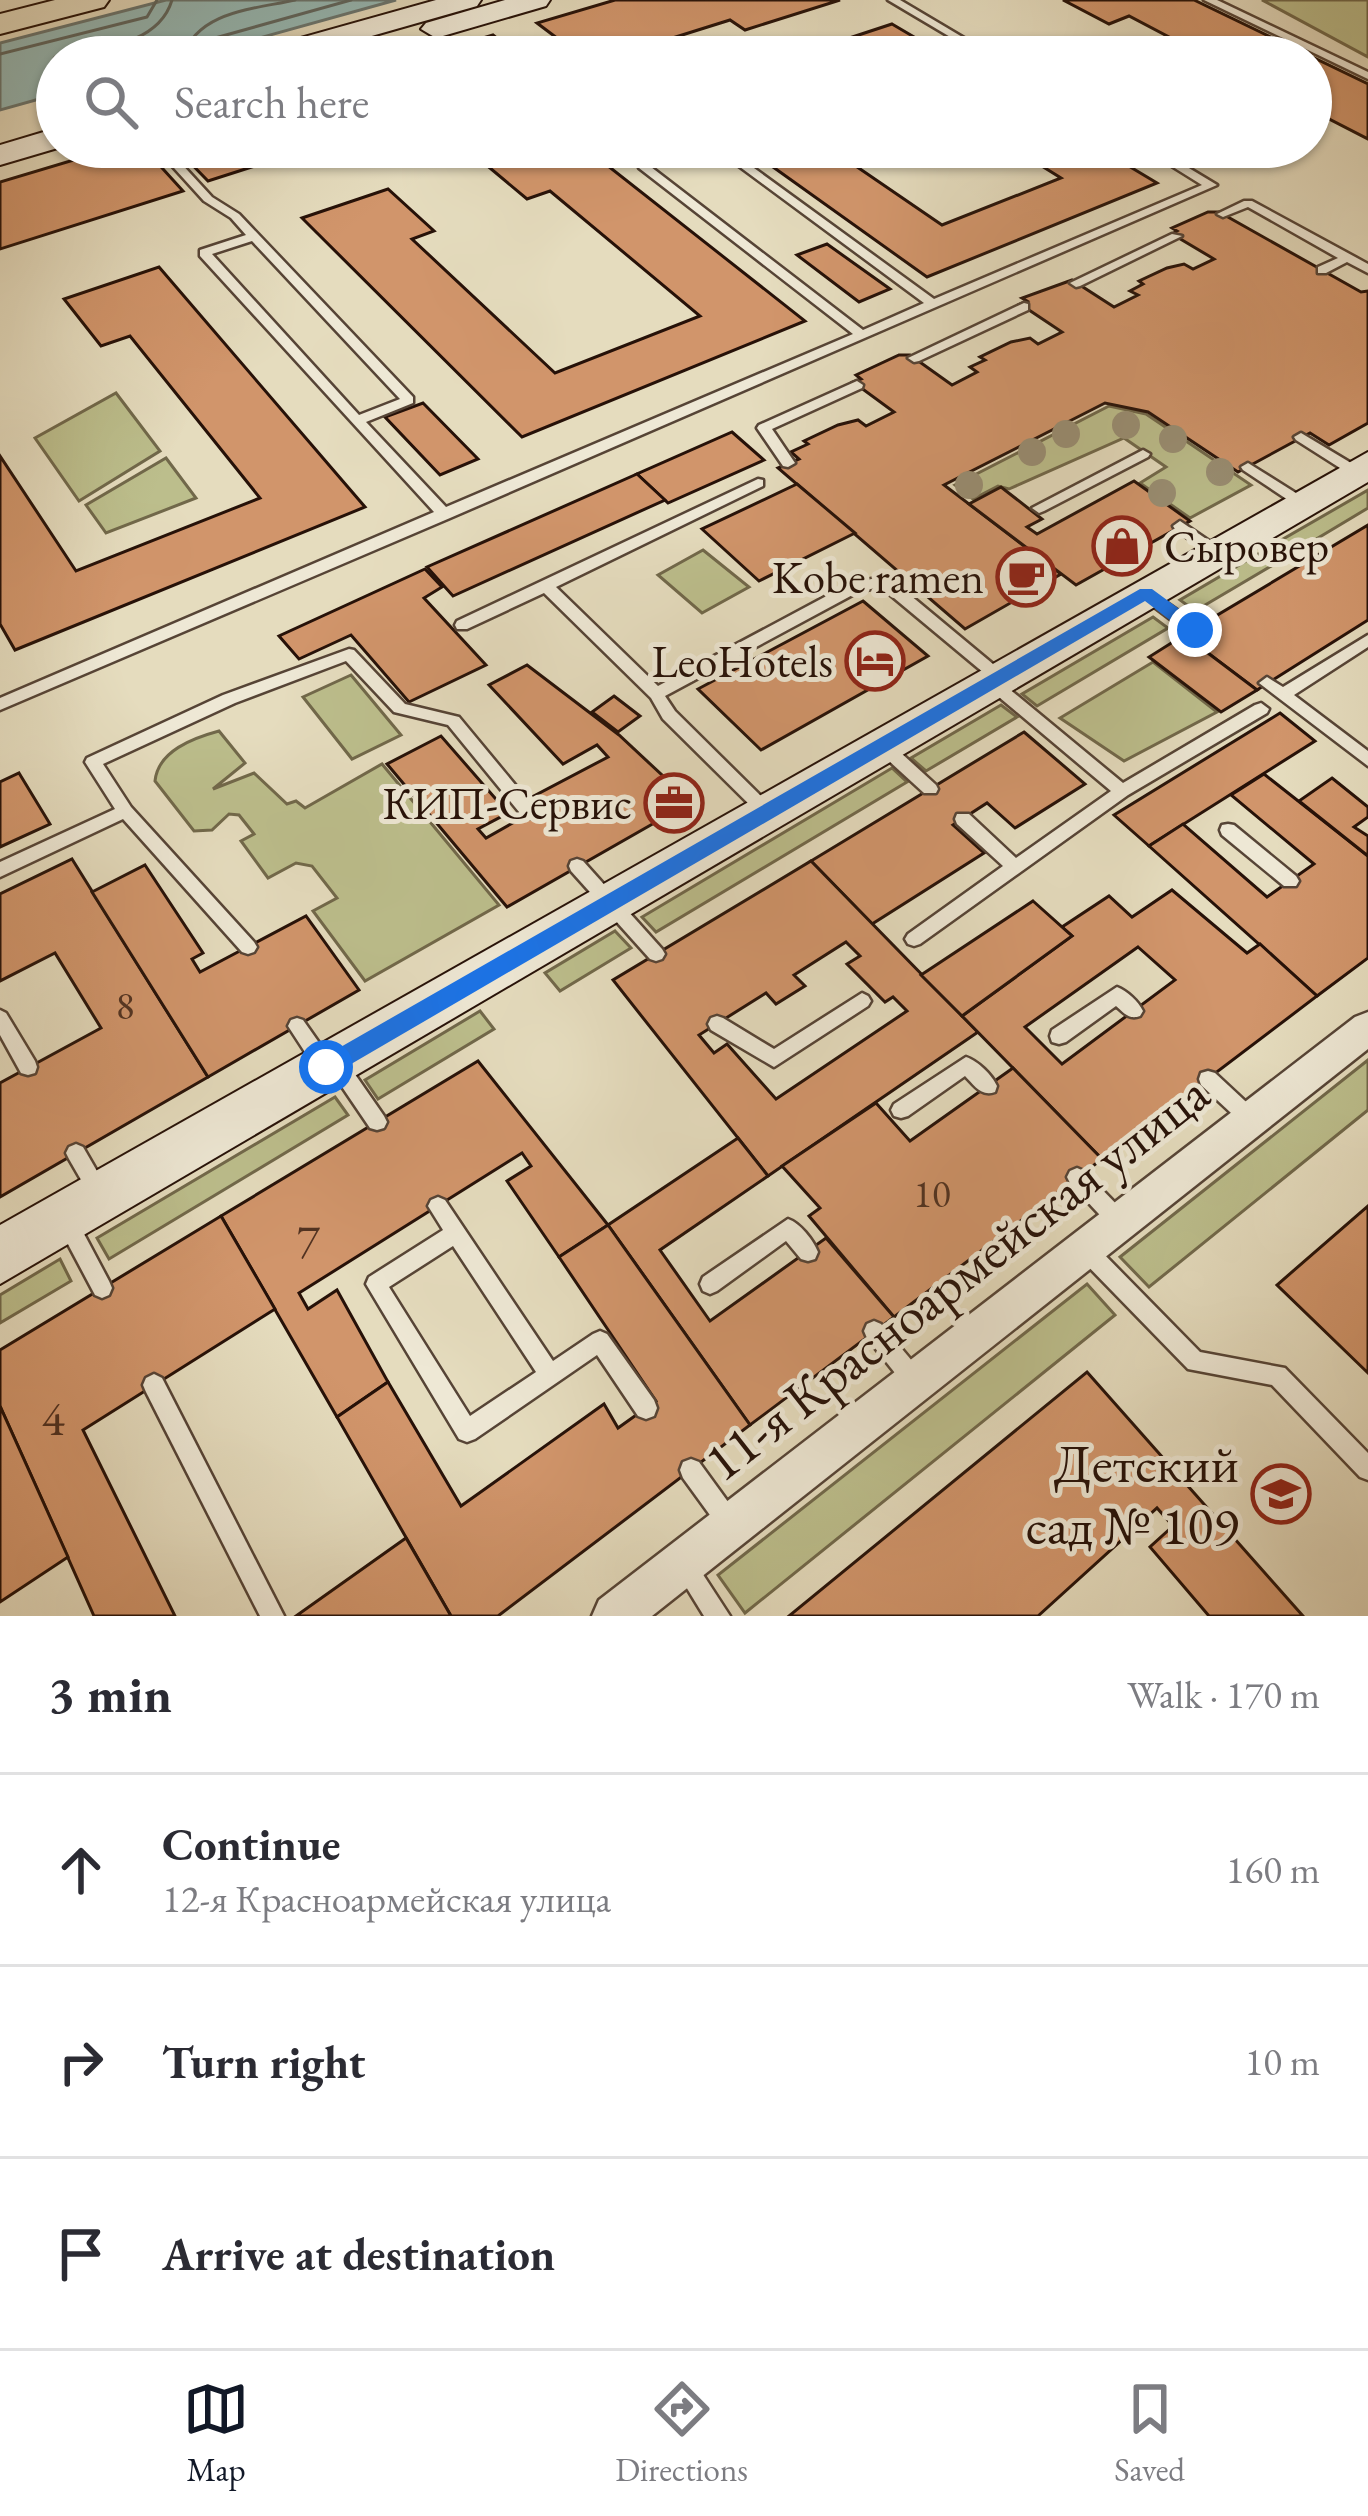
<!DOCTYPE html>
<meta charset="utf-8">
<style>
:root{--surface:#fff;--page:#f7f7f7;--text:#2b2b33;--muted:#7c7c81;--line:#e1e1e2;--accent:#111827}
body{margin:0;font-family:"EB Garamond",serif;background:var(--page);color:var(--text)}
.stop{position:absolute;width:36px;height:36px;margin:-27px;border:9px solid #1a73e8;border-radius:50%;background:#fff}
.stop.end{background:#1a73e8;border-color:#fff;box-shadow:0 3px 12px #0008}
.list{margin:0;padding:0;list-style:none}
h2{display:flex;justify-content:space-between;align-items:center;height:156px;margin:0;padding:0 48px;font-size:51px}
h2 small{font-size:39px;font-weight:400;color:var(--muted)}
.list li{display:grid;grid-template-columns:78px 1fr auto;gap:36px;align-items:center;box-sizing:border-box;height:192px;padding:0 48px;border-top:3px solid var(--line)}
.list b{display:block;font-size:45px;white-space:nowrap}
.list p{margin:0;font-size:39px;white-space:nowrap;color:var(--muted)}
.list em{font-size:39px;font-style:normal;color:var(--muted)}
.icon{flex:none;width:66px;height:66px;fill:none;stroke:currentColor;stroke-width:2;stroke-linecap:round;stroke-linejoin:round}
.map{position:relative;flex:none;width:1368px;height:1616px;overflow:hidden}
.search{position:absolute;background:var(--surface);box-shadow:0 3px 9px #0004;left:36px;right:36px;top:36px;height:132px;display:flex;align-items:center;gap:30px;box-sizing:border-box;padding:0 42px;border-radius:66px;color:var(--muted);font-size:45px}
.sheet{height:732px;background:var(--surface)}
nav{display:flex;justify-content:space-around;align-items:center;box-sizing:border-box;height:168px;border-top:3px solid var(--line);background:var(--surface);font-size:33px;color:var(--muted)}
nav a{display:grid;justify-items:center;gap:6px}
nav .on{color:var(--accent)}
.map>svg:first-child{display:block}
.green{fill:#bcbe8c;stroke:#71684a;stroke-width:3}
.water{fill:#96bab7;stroke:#697671;stroke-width:3}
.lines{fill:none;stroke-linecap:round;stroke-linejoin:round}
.shore{stroke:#5e6660;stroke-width:3}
.building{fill:#d1956b;stroke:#261108;stroke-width:3;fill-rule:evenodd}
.lane-casing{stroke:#564436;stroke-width:5}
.street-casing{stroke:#564436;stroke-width:5}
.secondary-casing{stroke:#261108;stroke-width:4}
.primary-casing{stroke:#261108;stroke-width:4}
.lane{fill:#eee8d5;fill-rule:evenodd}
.street{fill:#eee8d5;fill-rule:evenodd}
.secondary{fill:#eee8d5;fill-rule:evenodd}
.primary{fill:#e5dcbe;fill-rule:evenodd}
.tree{fill:#998e73}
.route{fill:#1a73e8}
.labels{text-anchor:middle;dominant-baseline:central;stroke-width:10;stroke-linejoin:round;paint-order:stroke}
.number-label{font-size:39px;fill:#513221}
.poi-label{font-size:45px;fill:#261108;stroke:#eee8d5;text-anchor:end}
.near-number-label{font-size:48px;fill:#513221}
.near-street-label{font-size:54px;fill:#261108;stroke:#eee8d5}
.near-poi-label{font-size:54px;fill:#261108;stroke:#eee8d5;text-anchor:end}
</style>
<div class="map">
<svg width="1368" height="1616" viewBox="0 0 1368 1616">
<rect width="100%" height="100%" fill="#e5dcbe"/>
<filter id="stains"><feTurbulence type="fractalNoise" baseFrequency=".00167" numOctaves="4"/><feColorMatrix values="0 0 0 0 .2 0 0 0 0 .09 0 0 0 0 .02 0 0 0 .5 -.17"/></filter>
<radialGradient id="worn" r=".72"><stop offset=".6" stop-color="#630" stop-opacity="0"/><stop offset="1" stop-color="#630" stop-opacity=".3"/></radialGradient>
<g class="green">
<path d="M1262 0H1368V57Z"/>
<path d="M116 393 160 451 79 501 35 438Z"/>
<path d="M1109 406 1146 414 1251 485 1190 518 1140 483 1166 467 1124 438 1009 489 998 486 973 499 955 485Z"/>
<path d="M166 458 196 498 106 533 86 505Z"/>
<path d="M1368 490V508L1293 553 1278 542Z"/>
<path d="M703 550 749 587 702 613 658 575Z"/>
<path d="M1258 554 1273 565 1195 611 1180 600Z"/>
<path d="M1153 617 1168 628 1037 706 1022 694Z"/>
<path d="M1153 662 1217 712 1124 761 1060 718Z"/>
<path d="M351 675 401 735 352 759 303 697Z"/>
<path d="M1001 705 1017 717 926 771 911 758Z"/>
<path d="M219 731 245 763 213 789 254 773 287 804 296 801 305 808 382 764 499 905 365 981 313 911 337 898 312 866 296 863 268 878 241 841 254 834 239 815 229 814 212 830 194 831 155 781C158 751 193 738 219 731Z"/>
<path d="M892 768 907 782 656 932 642 917Z"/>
<path d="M615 931 631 948 560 991 545 973Z"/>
<path d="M480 1011 494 1029 378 1099 365 1080Z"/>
<path d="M1368 1060V1110L1149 1287 1120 1257Z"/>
<path d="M335 1097 348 1115 109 1259 97 1238Z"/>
<path d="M60 1259 71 1281 0 1323V1295Z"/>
<path d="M1087 1284 1115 1315 745 1613 718 1575Z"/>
</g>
<path class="water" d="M166 0H396L191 57H57V94L0 110V43Z"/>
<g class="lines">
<g class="shore">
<path d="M0 54 147 17 157 0"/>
<path d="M183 57C197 11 255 9 295 0"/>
<path d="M198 57 208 40 351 0"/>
<path d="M57 68 51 63 55 57C96 48 158 47 172 0"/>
</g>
</g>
<g class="building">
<path d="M615 0H840L745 30 730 20 612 57H582L537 23Z"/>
<path d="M1063 0H1194L1368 84V139L1325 117 1311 123V57H1207L1129 16 1109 24Z"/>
<path d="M892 24 948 57H838L822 47Z"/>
<path d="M493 35 520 57H420Z"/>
<path d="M117 147H143L183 191 0 249V182Z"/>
<path d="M175 147H314L208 181Z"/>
<path d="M511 147H584L805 321 522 437 302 218 388 189 434 231 412 239 555 373 700 316 550 191 527 199 478 158Z"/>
<path d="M745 147H828L942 225 1061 178 1011 147H1097L1157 183 927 277Z"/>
<path d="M1208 212H1219L1361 292 1368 291V423L1329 445 1310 433 1238 472 1148 412 1105 403 944 485 1061 574 965 629 778 468 799 459 791 452 808 444 804 441 838 425 858 420 866 426 894 412 853 382 861 379 856 375 899 355H910L952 385 977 372 970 367 985 360 980 357 1011 342 1030 338 1038 344 1062 332 1020 304 1027 301 1022 298 1072 280 1114 307 1138 295 1130 291 1143 284 1139 281 1167 268 1184 264 1193 269 1214 259 1172 234 1177 231 1172 228Z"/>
<path d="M827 244 890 289 859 302 797 255Z"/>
<path d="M159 267 365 507 15 650 0 624V456L76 571 260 498 130 336 101 346 64 299Z"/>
<path d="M423 403 478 459 440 475 385 417Z"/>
<path d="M732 432 764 460 668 503 637 474Z"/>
<path d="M637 474 665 500 453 596 427 567Z"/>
<path d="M1134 481 1190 521 1076 585 969 504 1001 487 1042 519 1027 527 1037 534Z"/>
<path d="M797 484 855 533 759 581 702 529Z"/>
<path d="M1368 525V620L1257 690 1184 635Z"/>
<path d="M425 569 442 587 424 598 486 665 409 702 351 635 299 659 279 636Z"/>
<path d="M863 601 928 656 761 750 698 689Z"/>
<path d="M1184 635 1257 690 1221 712 1149 657Z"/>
<path d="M527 665 619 735 691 802 507 907 387 764 441 736 508 813 478 829 486 838 543 806 534 796 608 757 597 745 563 764 489 685Z"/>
<path d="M614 696 640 716 618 732 592 712Z"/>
<path d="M1280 713 1315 741 1149 846 1114 815Z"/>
<path d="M1024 732 1085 784 1015 828 987 803 953 825 984 853 872 924 811 861Z"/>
<path d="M19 773 50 824 0 847V782Z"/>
<path d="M1264 774 1368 856V958L1317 996 1149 846 1183 824 1267 897 1314 864 1231 795Z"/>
<path d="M1332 778 1368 807V817L1354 827 1368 836V856L1299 801Z"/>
<path d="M72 859 208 1077 0 1197V1083L101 1028 55 953 0 981V894Z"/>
<path d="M811 861 978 1032 768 1176 613 980ZM846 942 860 956 847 964 885 1002 893 997 907 1011 776 1099 727 1044 714 1053 699 1035 766 993 776 1004 805 986 794 975Z"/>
<path d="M145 865 203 953 192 959 200 972 306 916 359 990 208 1077 92 892Z"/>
<path d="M1172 890 1247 953 1260 944 1317 996 1102 1159 962 1016 1072 936 1062 927 1109 896 1132 917ZM1138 947 1175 980 1062 1064 1025 1027Z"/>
<path d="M1033 901 1072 936 962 1016 921 975Z"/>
<path d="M478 1061 608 1225 559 1257 507 1181 531 1166 522 1153 299 1293 308 1309 337 1290 388 1382 337 1417 221 1216Z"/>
<path d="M1013 1068 1102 1159 894 1317 809 1216 820 1208 782 1166 876 1103 910 1141Z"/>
<path d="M738 1138 768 1176 660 1250 710 1321 826 1238 894 1317 750 1425 608 1225Z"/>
<path d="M1368 1206V1373L1277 1285Z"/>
<path d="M221 1216 275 1309 83 1430 175 1616H94L0 1406V1350Z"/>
<path d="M608 1225 750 1425 498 1616H451L337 1417 388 1382 461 1506 604 1404 618 1428 646 1408 656 1401 559 1257Z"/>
<path d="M1087 1372 1303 1616H1209L1150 1547 1173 1526 1157 1508 1038 1616H789Z"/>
<path d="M0 1406 68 1557 0 1602Z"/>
<path d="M406 1538 451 1616H296Z"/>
</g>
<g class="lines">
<defs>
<g id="lane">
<path d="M888 0H900L996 57H984Z"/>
<path d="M1204 0H1217L1368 72V79Z"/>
<path d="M155 147H166L212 197 239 214 413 397V403L366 422 446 507 853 334 639 168V164L686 147H701L651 167 863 330 924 303 713 147H725L934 299 1202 185 1141 147H1154L1217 185 450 518 0 710V698L434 512 200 256V250L246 235 231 218 204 201ZM252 241 400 399 359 415 212 254Z"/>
<path d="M1244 201H1252L1368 264V273L1347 262 1326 273H1318V267L1338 258 1248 207 1223 217 1217 214Z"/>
<path d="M1172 234 1182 236 1080 286 1076 287 1070 283Z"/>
<path d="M1024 303 1028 304V310L919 361 914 362 908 358Z"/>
<path d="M857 381 863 385 862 388 772 429 795 463 788 467 783 466 757 428 759 425Z"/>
<path d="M1301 433 1361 469V475H1351L1296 440 1294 437Z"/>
<path d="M1143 450 1150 454 1148 457 1044 511 1039 513 1032 508Z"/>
<path d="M1248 463 1307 500V506H1297L1243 470 1241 467Z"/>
<path d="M758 479 763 480V486L556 587 658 686 849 584 876 578 898 585 1005 674 1008 678 1002 683 1123 783 1255 705 1261 703 1269 709 1267 713 1128 795 920 944 914 946 908 944 905 939 908 934 1003 866 957 824 955 819 957 814H969L1016 858 1111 791 987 687 984 683 990 678 888 593 875 588 858 592 665 696 675 711 773 808 775 812 773 816H761L663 719 651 698 544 593 467 629H457L455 625 457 621Z"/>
<path d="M1180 521 1221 549 1223 552 1221 555H1211L1175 529 1173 526Z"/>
<path d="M1146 588 1200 626 1203 630 1200 634H1190L1141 597 1139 593 1141 589Z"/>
<path d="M1368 635V647L1294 695 1368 751V766L1259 683 1267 677 1283 687Z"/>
<path d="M349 649 354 650 405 704 459 717 536 810 538 814 536 818H524L448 725 394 712 346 661 235 703 103 764 131 807 254 942 257 947 254 952 248 954 242 952 123 819 0 877V862L115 809 85 762 87 758 223 695Z"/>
<path d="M883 740 889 742 936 785 938 789 936 793H924L877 750 875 746 877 742Z"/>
<path d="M1228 824 1234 825 1296 876 1299 881 1296 886H1284L1222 835 1220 830 1222 825Z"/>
<path d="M577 859 583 861 662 949 665 954 662 959 656 961 650 959 571 871 569 866 571 861Z"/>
<path d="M1117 987C1127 991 1138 1001 1143 1011L1140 1016C1129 1020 1124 1013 1116 1006L1066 1042 1059 1044 1052 1042 1050 1036 1052 1030Z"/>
<path d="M862 993 868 996 871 1001 868 1006 774 1067 711 1030 708 1024 711 1018 717 1016 723 1018 774 1049Z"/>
<path d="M0 1010 6 1013 35 1061 37 1067 35 1073 28 1075 21 1073 0 1035Z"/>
<path d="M297 1018 303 1020 329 1057 336 1055 343 1057 384 1116 387 1122 384 1128 377 1130 370 1128 332 1072 325 1074 318 1072 288 1026 291 1020Z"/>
<path d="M966 1057C978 1061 992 1075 997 1086L995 1092C981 1097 974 1085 965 1076L908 1116 901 1118 894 1116 891 1110 894 1104Z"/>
<path d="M1208 1071 1215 1073 1258 1113 1261 1119 1258 1125 1251 1127 1244 1125 1201 1085 1199 1079 1201 1073Z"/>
<path d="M76 1144 83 1147 105 1185 108 1191 105 1197 98 1200 91 1197 69 1159 66 1153 69 1147Z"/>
<path d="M1077 1168 1084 1171 1126 1214 1129 1221 1126 1228 1119 1230 1112 1228 1070 1183 1067 1177 1070 1171Z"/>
<path d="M438 1197 445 1200 553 1361 593 1334 600 1331 607 1334 654 1400 657 1408 654 1416 646 1419 638 1416 597 1355 475 1439 467 1442 459 1439 366 1284 369 1277 443 1230 428 1206 431 1200ZM453 1246 536 1372 470 1416 389 1287Z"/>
<path d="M68 1215 75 1217 109 1281 112 1288 109 1295 102 1298 95 1295 61 1231 58 1224 61 1217Z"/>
<path d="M788 1219C800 1223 813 1240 818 1252L815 1259 808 1261 801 1259 786 1241 717 1291 710 1294 703 1291 700 1284 703 1277Z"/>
<path d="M1085 1240 1092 1242 1200 1352 1285 1368 1368 1453V1480L1360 1477 1272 1385 1188 1369 1078 1256 1075 1249 1078 1242Z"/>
<path d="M874 1321 881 1324 923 1374 926 1381 923 1388 915 1392 907 1388 867 1338 864 1331 867 1324Z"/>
<path d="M154 1374 162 1378 284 1616H260L146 1392 143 1385 146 1378Z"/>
<path d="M691 1459 699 1462 739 1517 742 1525 739 1533 731 1536 723 1533 683 1478 680 1470 683 1462Z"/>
<path d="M683 1553 691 1556 730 1616H704L672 1564 675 1556Z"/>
</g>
<path id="street" d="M1368 1012V1049L652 1616H592L599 1600 1355 1017Z"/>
<g id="secondary">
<path d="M436 0H481L477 6 298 57H250L254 51Z"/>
<path d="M505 0H550L546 6 436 38 421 29 426 23Z"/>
<path d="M57 128 61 147 0 165V145Z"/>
<path d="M1368 452V482L0 1284V1225Z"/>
</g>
<path id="primary" d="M55 0H109L104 7 0 34V14Z"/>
</defs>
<use href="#lane" class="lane-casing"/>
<use href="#street" class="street-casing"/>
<use href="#secondary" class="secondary-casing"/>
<use href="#primary" class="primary-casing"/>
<use href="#lane" class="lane"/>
<use href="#street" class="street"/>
<use href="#secondary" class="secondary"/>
<use href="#primary" class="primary"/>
</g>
<g class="tree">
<circle cx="1126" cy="425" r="14"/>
<circle cx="1066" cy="434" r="14"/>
<circle cx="1173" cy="439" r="14"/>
<circle cx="1032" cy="452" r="14"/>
<circle cx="1220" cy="472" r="14"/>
<circle cx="969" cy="485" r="14"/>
<circle cx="1162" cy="493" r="14"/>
</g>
<path class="route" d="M1140 589H1152L1201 625V634H1188L1145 601 334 1074H318V1060Z"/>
<defs>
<symbol id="shop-ring" viewBox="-11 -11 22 22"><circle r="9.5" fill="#eee8d5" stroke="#8f2418" stroke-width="1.5"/><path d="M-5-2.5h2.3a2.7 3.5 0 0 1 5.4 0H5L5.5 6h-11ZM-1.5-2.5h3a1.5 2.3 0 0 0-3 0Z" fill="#8f2418"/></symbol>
<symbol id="cafe-ring" viewBox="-11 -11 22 22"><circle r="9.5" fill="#eee8d5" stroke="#8f2418" stroke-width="1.5"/><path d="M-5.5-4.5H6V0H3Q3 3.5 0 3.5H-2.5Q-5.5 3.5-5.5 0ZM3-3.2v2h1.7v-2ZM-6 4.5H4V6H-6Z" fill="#8f2418"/></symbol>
<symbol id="hotel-ring" viewBox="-11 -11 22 22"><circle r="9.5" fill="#eee8d5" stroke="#8f2418" stroke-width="1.5"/><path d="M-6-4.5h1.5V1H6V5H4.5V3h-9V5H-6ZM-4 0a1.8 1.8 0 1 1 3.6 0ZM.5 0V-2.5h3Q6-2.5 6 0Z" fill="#8f2418"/></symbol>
<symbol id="office-ring" viewBox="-11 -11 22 22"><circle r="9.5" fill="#eee8d5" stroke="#8f2418" stroke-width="1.5"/><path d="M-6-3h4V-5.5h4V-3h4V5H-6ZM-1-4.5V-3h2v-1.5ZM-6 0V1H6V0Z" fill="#8f2418"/></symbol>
<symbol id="school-ring" viewBox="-11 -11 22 22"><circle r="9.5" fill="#eee8d5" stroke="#8f2418" stroke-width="1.5"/><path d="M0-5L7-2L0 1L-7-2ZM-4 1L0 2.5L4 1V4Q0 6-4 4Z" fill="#8f2418"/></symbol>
</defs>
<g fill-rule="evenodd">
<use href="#shop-ring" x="1089" y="513" width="66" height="66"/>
<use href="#cafe-ring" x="993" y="544" width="66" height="66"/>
<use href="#hotel-ring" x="842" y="628" width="66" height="66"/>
<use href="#office-ring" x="641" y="770" width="66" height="66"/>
<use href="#school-ring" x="1248" y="1461" width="66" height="66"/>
</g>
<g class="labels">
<g class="number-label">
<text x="125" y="1005">8</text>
<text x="932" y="1193">10</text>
</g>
<g class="poi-label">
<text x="1164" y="546" text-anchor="start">Сыровер</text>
<text x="984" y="577">Kobe ramen</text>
<text x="833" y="661">LeoHotels</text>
<text x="632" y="803">КИП-Сервис</text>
</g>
<g class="near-number-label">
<text x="308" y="1241">7</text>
<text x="53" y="1418">4</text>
</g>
<g class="near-street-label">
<text transform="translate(956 1277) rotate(-38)">11-я Красноармейская улица</text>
</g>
<g class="near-poi-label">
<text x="1239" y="1463">Детский<tspan x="1239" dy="62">сад № 109</tspan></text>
</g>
</g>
<rect width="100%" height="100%" filter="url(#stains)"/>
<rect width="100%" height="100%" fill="url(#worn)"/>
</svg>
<div class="stop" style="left:326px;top:1067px"></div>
<div class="stop end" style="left:1195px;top:630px"></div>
<div class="search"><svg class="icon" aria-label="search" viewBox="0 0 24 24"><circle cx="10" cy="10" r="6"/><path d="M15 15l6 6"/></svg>Search here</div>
</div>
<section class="sheet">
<h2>3 min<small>Walk · 170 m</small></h2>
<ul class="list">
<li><svg class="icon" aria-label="ahead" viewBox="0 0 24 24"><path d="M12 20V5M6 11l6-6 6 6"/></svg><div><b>Continue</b><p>12-я Красноармейская улица</p></div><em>160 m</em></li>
<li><svg class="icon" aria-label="right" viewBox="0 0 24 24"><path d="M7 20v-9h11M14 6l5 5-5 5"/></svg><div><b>Turn right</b></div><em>10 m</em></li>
<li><svg class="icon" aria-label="arrive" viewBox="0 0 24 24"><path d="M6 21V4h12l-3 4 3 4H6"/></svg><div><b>Arrive at destination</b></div></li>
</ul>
</section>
<nav>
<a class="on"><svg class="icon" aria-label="map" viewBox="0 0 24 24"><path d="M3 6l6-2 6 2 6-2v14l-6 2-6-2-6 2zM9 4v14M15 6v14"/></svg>Map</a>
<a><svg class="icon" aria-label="directions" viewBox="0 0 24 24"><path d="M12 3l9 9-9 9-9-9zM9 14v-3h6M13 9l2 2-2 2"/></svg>Directions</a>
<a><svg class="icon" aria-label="saved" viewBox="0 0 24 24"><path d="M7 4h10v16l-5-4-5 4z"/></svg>Saved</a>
</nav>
